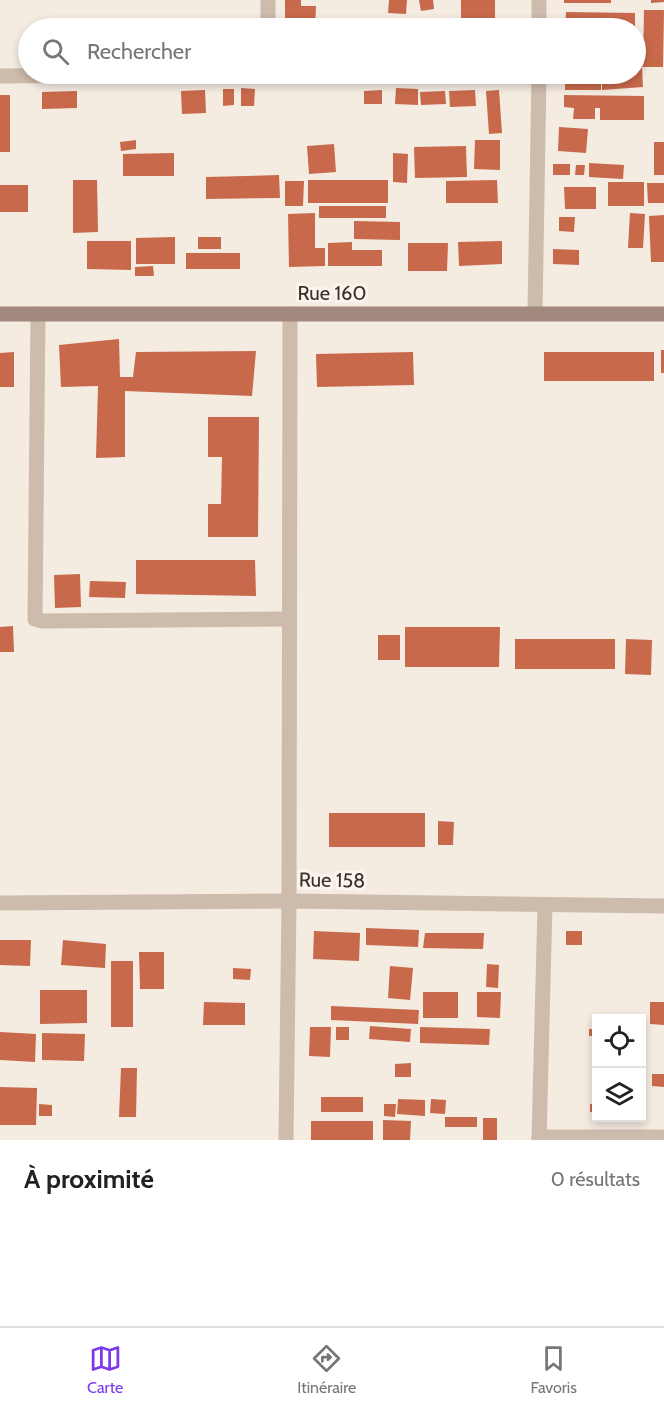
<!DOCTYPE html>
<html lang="fr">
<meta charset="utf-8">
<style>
:root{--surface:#fff;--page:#f6f6f6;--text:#222;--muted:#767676;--line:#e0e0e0;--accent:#7c3aed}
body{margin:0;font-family:Cabin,sans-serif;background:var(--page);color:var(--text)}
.controls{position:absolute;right:18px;bottom:18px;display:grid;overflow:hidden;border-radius:0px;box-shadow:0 3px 9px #0003}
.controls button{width:54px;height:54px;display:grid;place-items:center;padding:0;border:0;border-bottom:2px solid var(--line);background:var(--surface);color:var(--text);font:30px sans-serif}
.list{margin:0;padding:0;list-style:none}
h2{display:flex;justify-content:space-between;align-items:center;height:78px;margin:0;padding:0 24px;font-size:26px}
h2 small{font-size:20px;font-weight:400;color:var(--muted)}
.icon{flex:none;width:33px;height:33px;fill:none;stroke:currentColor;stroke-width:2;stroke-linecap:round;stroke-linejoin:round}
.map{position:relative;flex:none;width:664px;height:1140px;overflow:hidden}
.search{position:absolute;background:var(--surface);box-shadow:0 3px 9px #0003;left:18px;right:18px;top:18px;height:66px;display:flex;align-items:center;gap:15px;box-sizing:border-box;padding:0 21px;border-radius:33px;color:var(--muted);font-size:22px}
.sheet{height:186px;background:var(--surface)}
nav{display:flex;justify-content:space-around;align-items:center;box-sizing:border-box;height:84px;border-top:2px solid var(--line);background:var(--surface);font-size:16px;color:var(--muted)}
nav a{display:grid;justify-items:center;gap:3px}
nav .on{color:var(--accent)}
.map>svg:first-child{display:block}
.building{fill:#c8694b}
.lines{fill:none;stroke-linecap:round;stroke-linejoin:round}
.street{stroke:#cdbbac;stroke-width:15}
.secondary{stroke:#a18a7d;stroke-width:15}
.labels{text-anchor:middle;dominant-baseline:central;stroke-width:6;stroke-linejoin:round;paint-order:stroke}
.street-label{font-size:20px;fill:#3b302b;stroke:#fbf5ee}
</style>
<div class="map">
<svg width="664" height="1140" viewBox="0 0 664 1140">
<rect width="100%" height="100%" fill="#f4ebe1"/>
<g class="building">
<path d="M285 0H301V6H316L315 28H285Z"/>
<path d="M389 0H407L406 14 388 13Z"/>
<path d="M419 0H433L434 9 421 11Z"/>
<path d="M461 0H495V26L461 27Z"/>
<rect x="564" y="0" width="47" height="3"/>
<path d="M651 0H664V2L651 3Z"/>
<path d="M644 10H664L663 67H642L643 87 602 90V74H636V64H643Z"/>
<path d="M566 12 635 13V28H565Z"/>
<path d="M423 20 445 22V28H422Z"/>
<path d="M365 21V28H335V22Z"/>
<rect x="389" y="24" width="17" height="4"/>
<path d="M601 78V90H565V79Z"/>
<path d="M241 88 255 89 254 106H241Z"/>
<path d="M396 88 418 89V105L395 104Z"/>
<path d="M223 89H234V105L223 106Z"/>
<path d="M205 90 206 113 182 114 181 91Z"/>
<path d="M382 90V104H364V91Z"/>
<path d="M475 90 476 106 450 107 449 91Z"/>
<path d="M499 90 502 133 489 134 486 91Z"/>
<path d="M77 91V108L42 109V92Z"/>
<path d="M445 91 446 104 421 105 420 92Z"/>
<rect x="0" y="95" width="10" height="57"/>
<path d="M564 95 644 96V120H600V108H595V119H573L574 108 564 107Z"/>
<path d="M559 127 588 129 586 153 558 151Z"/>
<path d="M136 140V149L121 151 120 142Z"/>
<path d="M475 140H500V170L474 169Z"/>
<rect x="654" y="142" width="10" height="33"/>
<path d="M334 144 336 172 309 174 307 146Z"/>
<path d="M466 146 467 177 415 178 414 147Z"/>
<path d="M174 153V176H123V154Z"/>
<path d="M393 153 408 154 407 183 393 182Z"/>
<path d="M589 163 624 165 623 179 589 177Z"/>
<rect x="553" y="164" width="17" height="11"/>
<path d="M576 165H585L584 175H575Z"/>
<path d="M279 175 280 198 206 199V177Z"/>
<path d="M73 180H97L98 232 73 233Z"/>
<rect x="308" y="180" width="80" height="23"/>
<path d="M497 180 498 203H446V181Z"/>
<path d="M285 181H304L303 206H285Z"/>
<rect x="608" y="182" width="36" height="24"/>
<path d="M647 183H664V203H648Z"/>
<rect x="0" y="185" width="28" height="27"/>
<path d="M564 187H596V209H565Z"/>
<rect x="319" y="206" width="67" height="12"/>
<path d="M315 213V248H325V266L289 267 288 214Z"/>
<path d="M630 213 645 214 643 248H628Z"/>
<path d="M664 215V262H651L649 216Z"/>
<path d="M559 217H575L574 232 559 231Z"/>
<path d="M354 221 400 222V240L354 239Z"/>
<path d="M175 237V264H136V238Z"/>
<rect x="198" y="237" width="23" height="12"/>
<path d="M87 241H131V270L87 269Z"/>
<path d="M502 241V264L459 266 458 242Z"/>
<path d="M352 242V250H382V266H328V243Z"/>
<path d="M408 243H448L447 271H408Z"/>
<path d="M553 249 579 250V265L553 264Z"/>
<rect x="186" y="253" width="54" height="16"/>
<path d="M153 266 154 276H135V267Z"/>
<path d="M119 339 120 377H133L136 352 256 351 252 396 125 391V457L96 458 98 386 61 387 59 345Z"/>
<rect x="661" y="350" width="3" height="23"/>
<path d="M14 352V387H0V353Z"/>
<path d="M413 352 414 385 317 387 316 354Z"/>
<rect x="544" y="352" width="110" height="29"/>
<path d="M208 417H259L258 537H208V504H221L222 457H208Z"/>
<path d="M136 560H255L256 596 136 594Z"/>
<path d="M80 574 81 607 55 608 54 575Z"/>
<path d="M90 581 126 582 125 598 89 597Z"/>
<path d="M13 626 14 652H0V627Z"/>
<path d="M405 627H500L499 667H405Z"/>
<rect x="378" y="635" width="22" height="25"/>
<rect x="515" y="639" width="100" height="30"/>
<path d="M626 639 652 640 651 675 625 674Z"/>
<rect x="329" y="813" width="96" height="34"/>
<path d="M438 821 454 822 453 845H438Z"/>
<path d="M366 928 419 930 418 947 366 945Z"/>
<path d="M314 931 360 933 359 961 313 959Z"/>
<rect x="566" y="931" width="16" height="14"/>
<path d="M425 933H484L483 949 423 948Z"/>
<path d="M0 940H31L30 966 0 965Z"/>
<path d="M63 940 106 944 105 968 61 965Z"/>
<path d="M139 952H164V989H140Z"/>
<rect x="111" y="961" width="22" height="66"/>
<path d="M487 964 499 965 498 988 486 987Z"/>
<path d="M390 966 413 968 410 1000 388 998Z"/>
<path d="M233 968 251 969 250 980 233 979Z"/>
<path d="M40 990H87V1023L40 1024Z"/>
<rect x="423" y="992" width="35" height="26"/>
<path d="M477 992H501L500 1018 477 1017Z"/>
<path d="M204 1002 245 1003V1025H203Z"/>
<path d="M650 1002H664V1025L650 1024Z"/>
<path d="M331 1006 419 1010 418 1024 331 1020Z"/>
<path d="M370 1026 411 1029 410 1042 369 1039Z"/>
<path d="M310 1027H331L330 1057 309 1056Z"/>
<rect x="336" y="1027" width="13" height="13"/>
<path d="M420 1027 490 1029 489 1045 420 1043Z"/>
<rect x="589" y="1029" width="7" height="7"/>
<path d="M0 1032 36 1034 35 1062 0 1060Z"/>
<path d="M42 1033 85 1034 84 1061 42 1060Z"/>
<path d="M411 1063V1077H395V1064Z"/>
<path d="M121 1068H137L136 1117H119Z"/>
<path d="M652 1074H664V1087L652 1086Z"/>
<path d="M0 1087 37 1088 36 1125H0Z"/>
<rect x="321" y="1097" width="42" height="15"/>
<path d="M398 1099 425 1100V1116L397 1114Z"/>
<path d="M431 1099 446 1100 445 1114 430 1113Z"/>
<path d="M39 1104 52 1105V1116H39Z"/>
<path d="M384 1104H396L395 1117 384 1116Z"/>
<rect x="590" y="1104" width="6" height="8"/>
<rect x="445" y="1117" width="32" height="10"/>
<rect x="483" y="1118" width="14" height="22"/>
<path d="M383 1120 411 1121 410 1140H383Z"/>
<rect x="311" y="1121" width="62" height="19"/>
</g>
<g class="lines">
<g class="street">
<path d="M268 28V0"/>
<path d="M539 28V0"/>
<path d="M289 74 539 76"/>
<path d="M0 76 247 74"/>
<path d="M535 313 539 74"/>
<path d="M38 314 35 619 42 621 289 619"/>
<path d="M0 903 289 901 664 906"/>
<path d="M539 1137H664"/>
<path d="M286 1140 289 901 290 314"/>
<path d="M539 1140 545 905"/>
</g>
<path class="secondary" d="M0 314H664"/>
</g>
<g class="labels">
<g class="street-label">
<text x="332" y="293">Rue 160</text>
<text transform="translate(332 880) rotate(1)">Rue 158</text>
</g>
</g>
</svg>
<div class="controls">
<button><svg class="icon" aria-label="locate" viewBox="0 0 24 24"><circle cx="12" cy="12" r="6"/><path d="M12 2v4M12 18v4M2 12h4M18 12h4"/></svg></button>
<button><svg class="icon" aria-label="layers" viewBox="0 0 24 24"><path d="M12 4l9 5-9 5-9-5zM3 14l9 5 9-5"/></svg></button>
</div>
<div class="search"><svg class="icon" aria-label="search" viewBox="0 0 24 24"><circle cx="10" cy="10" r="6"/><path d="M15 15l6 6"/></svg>Rechercher</div>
</div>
<section class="sheet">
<h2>À proximité<small>0 résultats</small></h2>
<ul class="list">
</ul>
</section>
<nav>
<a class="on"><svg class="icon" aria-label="map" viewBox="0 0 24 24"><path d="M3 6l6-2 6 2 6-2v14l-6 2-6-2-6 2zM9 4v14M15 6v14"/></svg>Carte</a>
<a><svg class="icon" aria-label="directions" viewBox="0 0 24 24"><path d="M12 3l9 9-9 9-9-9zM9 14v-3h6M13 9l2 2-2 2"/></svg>Itinéraire</a>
<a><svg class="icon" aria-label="saved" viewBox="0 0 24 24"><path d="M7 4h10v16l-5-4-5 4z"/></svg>Favoris</a>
</nav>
